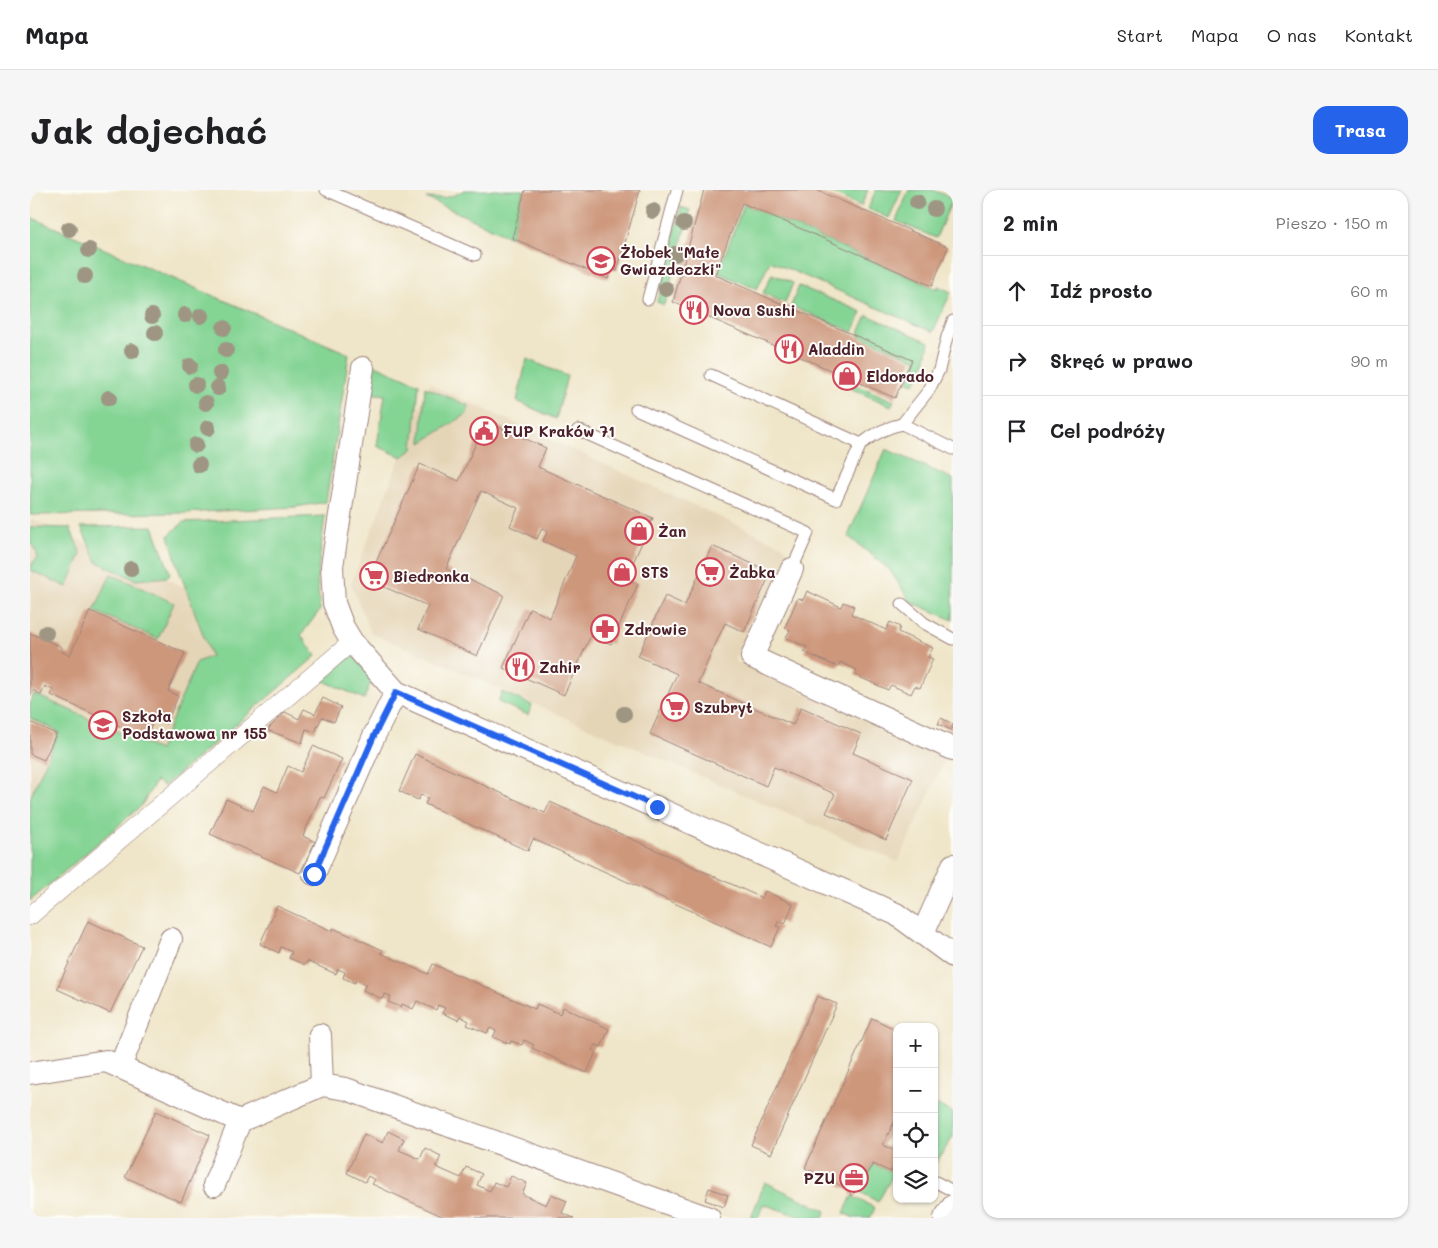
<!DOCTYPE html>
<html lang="pl">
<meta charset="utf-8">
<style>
:root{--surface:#fff;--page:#f6f6f6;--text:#202124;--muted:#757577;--line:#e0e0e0;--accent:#2563eb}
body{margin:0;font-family:Mali,sans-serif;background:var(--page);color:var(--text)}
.controls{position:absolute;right:15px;bottom:15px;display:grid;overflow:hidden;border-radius:10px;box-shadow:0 1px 4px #0004}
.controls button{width:45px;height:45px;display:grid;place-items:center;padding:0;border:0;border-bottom:1px solid var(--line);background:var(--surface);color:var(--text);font:25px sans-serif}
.stop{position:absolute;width:15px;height:15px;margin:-11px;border:4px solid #2563eb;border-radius:50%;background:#fff}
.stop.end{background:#2563eb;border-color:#fff;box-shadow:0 1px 5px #0008}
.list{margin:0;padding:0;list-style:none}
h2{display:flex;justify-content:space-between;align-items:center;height:65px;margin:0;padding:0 20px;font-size:21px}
h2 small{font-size:16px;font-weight:400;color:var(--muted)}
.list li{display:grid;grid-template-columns:32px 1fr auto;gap:15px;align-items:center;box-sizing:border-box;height:70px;padding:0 20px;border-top:1px solid var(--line)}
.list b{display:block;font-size:19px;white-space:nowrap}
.list em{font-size:16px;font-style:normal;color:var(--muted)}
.icon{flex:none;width:28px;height:28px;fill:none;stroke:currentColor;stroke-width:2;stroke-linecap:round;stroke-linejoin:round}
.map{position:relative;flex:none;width:923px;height:1028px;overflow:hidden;border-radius:15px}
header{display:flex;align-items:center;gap:30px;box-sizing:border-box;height:70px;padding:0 25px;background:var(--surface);border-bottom:1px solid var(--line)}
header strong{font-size:24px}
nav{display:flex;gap:28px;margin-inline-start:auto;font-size:18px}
.intro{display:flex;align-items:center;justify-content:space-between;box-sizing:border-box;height:120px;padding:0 30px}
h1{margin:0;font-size:35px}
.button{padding:12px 22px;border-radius:15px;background:var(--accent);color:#fff;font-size:18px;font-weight:700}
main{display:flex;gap:30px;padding:0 30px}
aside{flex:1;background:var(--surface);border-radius:15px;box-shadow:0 1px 4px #0004}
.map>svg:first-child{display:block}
.built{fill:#e5d5b7}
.green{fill:#84d494;stroke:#677a60}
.building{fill:#cd977c}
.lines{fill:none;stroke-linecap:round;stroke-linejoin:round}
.service-casing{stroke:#9c827a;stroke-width:13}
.pedestrian-casing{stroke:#9c827a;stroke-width:19}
.minor-casing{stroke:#9c827a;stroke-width:24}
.service{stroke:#fff;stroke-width:11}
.pedestrian{stroke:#fff;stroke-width:18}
.minor{stroke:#fff;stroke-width:22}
.tree{fill:#9e9683}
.route{stroke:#2563eb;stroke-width:6}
.labels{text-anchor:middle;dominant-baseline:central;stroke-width:4;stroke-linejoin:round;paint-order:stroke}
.poi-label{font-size:15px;font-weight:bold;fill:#4a1f2b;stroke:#fdfcf7;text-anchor:start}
</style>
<header>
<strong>Mapa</strong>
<nav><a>Start</a><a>Mapa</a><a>O nas</a><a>Kontakt</a></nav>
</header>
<div class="intro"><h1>Jak dojechać</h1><a class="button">Trasa</a></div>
<main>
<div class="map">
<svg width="923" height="1028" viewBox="0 0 923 1028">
<rect width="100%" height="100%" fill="#fdfcf7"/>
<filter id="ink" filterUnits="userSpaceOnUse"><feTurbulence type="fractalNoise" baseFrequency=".02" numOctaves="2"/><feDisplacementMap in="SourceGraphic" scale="10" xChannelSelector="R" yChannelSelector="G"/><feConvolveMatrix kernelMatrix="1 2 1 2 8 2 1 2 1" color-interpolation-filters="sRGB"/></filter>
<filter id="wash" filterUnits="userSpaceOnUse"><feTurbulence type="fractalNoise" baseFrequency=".0096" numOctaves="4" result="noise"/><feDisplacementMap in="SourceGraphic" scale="20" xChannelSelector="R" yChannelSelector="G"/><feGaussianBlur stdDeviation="1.12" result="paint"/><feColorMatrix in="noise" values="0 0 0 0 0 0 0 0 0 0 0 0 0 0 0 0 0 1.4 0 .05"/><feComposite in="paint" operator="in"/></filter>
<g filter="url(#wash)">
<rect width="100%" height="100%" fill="#efe5c8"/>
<g class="built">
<path d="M399 194 755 357 761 366 705 471 916 567 868 672 341 443 321 394Z"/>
<path d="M0 328 196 416 256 450 125 588 0 682Z"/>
</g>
<g class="green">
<path d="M434 0H494L481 47 396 8C411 9 421 8 434 0Z"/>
<path d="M794 0H838L831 16Z"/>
<path d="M846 0H872L859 28 838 19Z"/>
<path d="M879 0H903L923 8 906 48 866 31Z"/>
<path d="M714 14 907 99 908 96 921 102 903 142 740 71 727 99 688 83Z"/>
<path d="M651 17 660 20 634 115 627 112Z"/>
<path d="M0 27 319 164 296 312 265 317 154 323 0 325Z"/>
<path d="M742 84 763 93 755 113 733 103Z"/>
<path d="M769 96 832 122 823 142 761 116Z"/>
<path d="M837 125 899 152 895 174 884 194 878 192 887 170 828 145Z"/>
<path d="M327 167 389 194 383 259 372 267 347 256 355 205 338 203 325 175Z"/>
<path d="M497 169 537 186 526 229 487 211Z"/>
<path d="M817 191 864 211 861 216 815 196Z"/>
<path d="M395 197 439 216 437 224 391 253Z"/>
<path d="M856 259 923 289V430L881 412 859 379 818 346Z"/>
<path d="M295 326 287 388 290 420 271 445 286 466 134 596 126 591 111 616 0 711V608L29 542 0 528V514L4 504 129 560 167 472 181 466 149 380 139 345 154 332Z"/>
<path d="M123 336 140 383 138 387 106 390 67 372 51 337Z"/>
<path d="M0 337 40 338 51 364 37 397 0 380 3 372 7 369V363L0 352Z"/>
<path d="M81 384 144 413 128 449 64 421Z"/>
<path d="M322 465 354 501 340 494 334 509 294 491Z"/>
<path d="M472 502 502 515 498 525 468 512Z"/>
<path d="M904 913 923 923V947L904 976Z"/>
<path d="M843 974 864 983 848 1012 827 1000Z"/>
<path d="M735 992 796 1021 793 1028H774L733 1014 728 1028H721Z"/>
<path d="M822 1006 845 1018 840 1028H824L814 1023Z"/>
</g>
<g id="blocks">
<g class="building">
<path d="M495 0H610L587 81 581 79 578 89 482 48Z"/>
<path d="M674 0H786L918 57 902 96 712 13 685 85 882 170 865 208 643 112Z"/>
<path d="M456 231 516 258 508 277 623 328 596 388 608 394 581 454 561 445 534 505 473 478 500 418 520 428 546 366 513 351 518 341 512 338 507 349 480 336 488 318 451 301 416 379 474 405 447 466 388 439 398 416 338 390 390 274 429 291Z"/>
<path d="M682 356 741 382 714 442 695 433 668 493 763 535 771 517 831 544 823 563 883 589 856 650 796 623 805 604 744 577 736 596 620 544 647 484 608 466 635 406 655 415Z"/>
<path d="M777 401 811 417 813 412 824 416 821 424 856 440 860 432 870 437 868 442 903 458 898 467 903 469 890 498 885 496 881 504 861 495 858 500 825 485 827 480 810 472 808 477 774 462 777 457 756 448 760 440 755 437 768 408 773 410Z"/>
<path d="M60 421 155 463 138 501 148 506 136 534 124 529 116 548 21 505 23 500 15 496 11 505 3 500 0 506V443L32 457 30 461 40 465Z"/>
<path d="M293 508 311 517 304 532 292 527 285 542 276 539 272 553 237 540 255 522 269 529 274 519 285 524Z"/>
<path d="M911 528 923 534 921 540 908 534Z"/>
<path d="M0 532 26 544 14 570 0 564Z"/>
<path d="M283 556 312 569 294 608 290 607 273 646 285 652 270 683 180 644 196 609 223 621 234 596 247 602 258 576 271 582Z"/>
<path d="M385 564 515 623 520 612 732 708 735 701 763 714 755 734 749 731 746 736 750 737 741 757 503 649 498 661 395 614 398 608 391 605 388 610 369 601Z"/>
<path d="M247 716 302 741 303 738 353 760 351 763 398 784 403 774 505 819 507 814 530 824 533 817 579 839 571 857 565 855 562 860 566 862 557 883 502 858 504 855 494 850 492 855 481 851 480 854 463 847 466 841 460 838 457 843 437 835 439 831 430 826 428 830 412 823 415 818 408 815 406 820 387 811 383 819 372 814 371 817 358 812 361 806 355 804 352 809 333 800 336 794 326 790 325 793 313 788 315 782 308 779 306 784 277 771 275 775 259 768 262 762 251 757 249 763 230 754Z"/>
<path d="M58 731 112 756 80 823 27 799Z"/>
<path d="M787 806 807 814 741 964 721 955Z"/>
<path d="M842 828 865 839V841H867V926L853 955 867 961V970L861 982 843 974 822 1006 817 997 813 998 804 991 805 989 800 987 799 989 775 978Z"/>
<path d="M126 921 180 945 151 1012 95 987Z"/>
<path d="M358 941 374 949 369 960 390 969 395 958 411 966 406 977 431 988 436 977 452 984 447 995 460 1001 464 992 476 997 481 986 497 993 492 1004 516 1015 521 1004 537 1011 532 1023 544 1028H416L342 994 345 990 338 986 335 992 317 983 334 944 353 953Z"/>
<path d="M679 998 698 1005 694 1017 675 1010Z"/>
</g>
</g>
</g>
<g filter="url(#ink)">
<use href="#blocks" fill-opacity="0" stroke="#9c827a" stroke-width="1"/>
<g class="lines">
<defs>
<g id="service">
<path d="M296 0 445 65"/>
<path d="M618 109 647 0"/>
<path d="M681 185 831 254C844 244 856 237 872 234L899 200 909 180 917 147 923 131"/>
<path d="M606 219 806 309 831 254"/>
<path d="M872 234 923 259"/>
<path d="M548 240 778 343 762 379"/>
<path d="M872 414 894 433 923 449"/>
<path d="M904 991 923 1001"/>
</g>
<path id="pedestrian" d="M0 726 316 457"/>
<g id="minor">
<path d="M333 178 302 376 304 413 313 437 322 452 366 502 866 724 923 766"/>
<path d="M762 379 722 467 923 559"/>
<path d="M284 684 344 546 366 502"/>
<path d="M893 743 923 675"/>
<path d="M290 845 292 895"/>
<path d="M90 877 141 749"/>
<path d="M0 883 76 871 210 931 292 895 316 899 679 1028"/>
<path d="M184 995 210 931"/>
<path d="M915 1028 923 1016"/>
</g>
</defs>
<use href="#service" class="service-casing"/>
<use href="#pedestrian" class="pedestrian-casing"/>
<use href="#minor" class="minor-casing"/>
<use href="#service" class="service"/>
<use href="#pedestrian" class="pedestrian"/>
<use href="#minor" class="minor"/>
</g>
<g class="tree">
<circle cx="887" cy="12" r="8"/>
<circle cx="904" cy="19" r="8"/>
<circle cx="623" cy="21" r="8"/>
<circle cx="654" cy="33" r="8"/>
<circle cx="39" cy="39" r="8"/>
<circle cx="59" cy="60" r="8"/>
<circle cx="645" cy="64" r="8"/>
<circle cx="55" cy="86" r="8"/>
<circle cx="636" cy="99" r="8"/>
<circle cx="155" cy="125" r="8"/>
<circle cx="122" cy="126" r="8"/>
<circle cx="171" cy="126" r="8"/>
<circle cx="194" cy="138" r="8"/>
<circle cx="125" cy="143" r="8"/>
<circle cx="196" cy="160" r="8"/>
<circle cx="102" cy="161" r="8"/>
<circle cx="160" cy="176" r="8"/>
<circle cx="190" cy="183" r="8"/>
<circle cx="166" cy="195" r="8"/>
<circle cx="188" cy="198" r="8"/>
<circle cx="79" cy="208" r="8"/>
<circle cx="176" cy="213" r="8"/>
<circle cx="178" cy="238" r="8"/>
<circle cx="166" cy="255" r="8"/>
<circle cx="169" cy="275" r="8"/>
<circle cx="101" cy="379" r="8"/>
<circle cx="16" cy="443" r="8"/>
<circle cx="594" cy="524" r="8"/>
</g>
</g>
<g class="lines" filter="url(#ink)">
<path class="route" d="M284 684 344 546 366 502 627 617"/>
</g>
<defs>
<symbol id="school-ring" viewBox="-11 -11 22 22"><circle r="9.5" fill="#fdfcf7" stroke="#d1495b" stroke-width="1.5"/><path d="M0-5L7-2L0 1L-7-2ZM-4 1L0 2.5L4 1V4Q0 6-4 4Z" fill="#d1495b"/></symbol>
<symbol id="restaurant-ring" viewBox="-11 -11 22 22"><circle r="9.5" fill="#fdfcf7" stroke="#d1495b" stroke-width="1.5"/><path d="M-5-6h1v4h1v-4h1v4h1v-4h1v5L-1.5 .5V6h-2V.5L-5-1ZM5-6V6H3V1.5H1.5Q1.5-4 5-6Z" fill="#d1495b"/></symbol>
<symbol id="shop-ring" viewBox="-11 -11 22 22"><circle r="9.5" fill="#fdfcf7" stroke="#d1495b" stroke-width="1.5"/><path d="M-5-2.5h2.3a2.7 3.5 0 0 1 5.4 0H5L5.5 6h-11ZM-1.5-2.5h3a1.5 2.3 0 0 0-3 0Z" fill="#d1495b"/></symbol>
<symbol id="civic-ring" viewBox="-11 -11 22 22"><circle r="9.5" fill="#fdfcf7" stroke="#d1495b" stroke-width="1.5"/><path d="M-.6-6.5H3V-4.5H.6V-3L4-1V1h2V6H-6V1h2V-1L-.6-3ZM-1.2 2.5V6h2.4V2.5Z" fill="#d1495b"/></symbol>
<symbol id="supermarket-ring" viewBox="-11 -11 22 22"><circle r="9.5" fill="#fdfcf7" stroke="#d1495b" stroke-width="1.5"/><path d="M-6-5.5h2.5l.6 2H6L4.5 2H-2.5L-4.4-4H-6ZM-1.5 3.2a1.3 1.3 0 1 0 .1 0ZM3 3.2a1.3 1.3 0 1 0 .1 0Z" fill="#d1495b"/></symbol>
<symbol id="pharmacy-ring" viewBox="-11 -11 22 22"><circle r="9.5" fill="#fdfcf7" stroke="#d1495b" stroke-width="1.5"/><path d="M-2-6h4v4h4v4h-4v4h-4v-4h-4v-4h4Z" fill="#d1495b"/></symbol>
<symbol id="office-ring" viewBox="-11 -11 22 22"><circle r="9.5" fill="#fdfcf7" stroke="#d1495b" stroke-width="1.5"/><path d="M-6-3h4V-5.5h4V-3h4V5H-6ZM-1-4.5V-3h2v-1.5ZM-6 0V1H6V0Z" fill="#d1495b"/></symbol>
</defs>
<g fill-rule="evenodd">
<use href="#school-ring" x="555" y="55" width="32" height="32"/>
<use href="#restaurant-ring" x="648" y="104" width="32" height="32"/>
<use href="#restaurant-ring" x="743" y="143" width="32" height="32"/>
<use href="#shop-ring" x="801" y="170" width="32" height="32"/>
<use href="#civic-ring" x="438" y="225" width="32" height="32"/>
<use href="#shop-ring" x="593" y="325" width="32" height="32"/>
<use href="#shop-ring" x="576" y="366" width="32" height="32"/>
<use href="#supermarket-ring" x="664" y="366" width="32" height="32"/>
<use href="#supermarket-ring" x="328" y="370" width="32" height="32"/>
<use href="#pharmacy-ring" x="559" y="423" width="32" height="32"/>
<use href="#restaurant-ring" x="474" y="461" width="32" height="32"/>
<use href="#supermarket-ring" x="629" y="501" width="32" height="32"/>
<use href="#school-ring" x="57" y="519" width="32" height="32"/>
<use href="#office-ring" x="808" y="972" width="32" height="32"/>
</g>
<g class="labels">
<g class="poi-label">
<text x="590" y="62">Żłobek "Małe<tspan x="590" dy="17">Gwiazdeczki"</tspan></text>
<text x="683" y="120">Nova Sushi</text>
<text x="778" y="159">Aladdin</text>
<text x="836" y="186">Eldorado</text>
<text x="473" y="241">FUP Kraków 71</text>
<text x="628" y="341">Żan</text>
<text x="611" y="382">STS</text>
<text x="699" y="382">Żabka</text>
<text x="363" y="386">Biedronka</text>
<text x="594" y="439">Zdrowie</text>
<text x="509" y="477">Zahir</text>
<text x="664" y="517">Szubryt</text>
<text x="92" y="526">Szkoła<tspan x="92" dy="17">Podstawowa nr 155</tspan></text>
<text x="805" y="988" text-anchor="end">PZU</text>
</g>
</g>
</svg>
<div class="controls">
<button>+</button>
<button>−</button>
<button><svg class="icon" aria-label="locate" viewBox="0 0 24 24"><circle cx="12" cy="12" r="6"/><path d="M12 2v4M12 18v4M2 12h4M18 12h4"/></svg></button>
<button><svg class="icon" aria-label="layers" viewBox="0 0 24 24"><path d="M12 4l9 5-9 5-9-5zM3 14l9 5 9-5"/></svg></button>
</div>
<div class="stop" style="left:284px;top:684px"></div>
<div class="stop end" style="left:627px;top:617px"></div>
</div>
<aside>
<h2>2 min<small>Pieszo · 150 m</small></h2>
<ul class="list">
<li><svg class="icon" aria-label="ahead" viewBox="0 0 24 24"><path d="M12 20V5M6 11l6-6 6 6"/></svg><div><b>Idź prosto</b></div><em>60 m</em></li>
<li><svg class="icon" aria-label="right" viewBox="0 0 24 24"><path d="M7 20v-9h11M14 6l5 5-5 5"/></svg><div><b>Skręć w prawo</b></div><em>90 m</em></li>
<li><svg class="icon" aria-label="arrive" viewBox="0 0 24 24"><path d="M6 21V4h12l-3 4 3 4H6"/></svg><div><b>Cel podróży</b></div></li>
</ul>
</aside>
</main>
